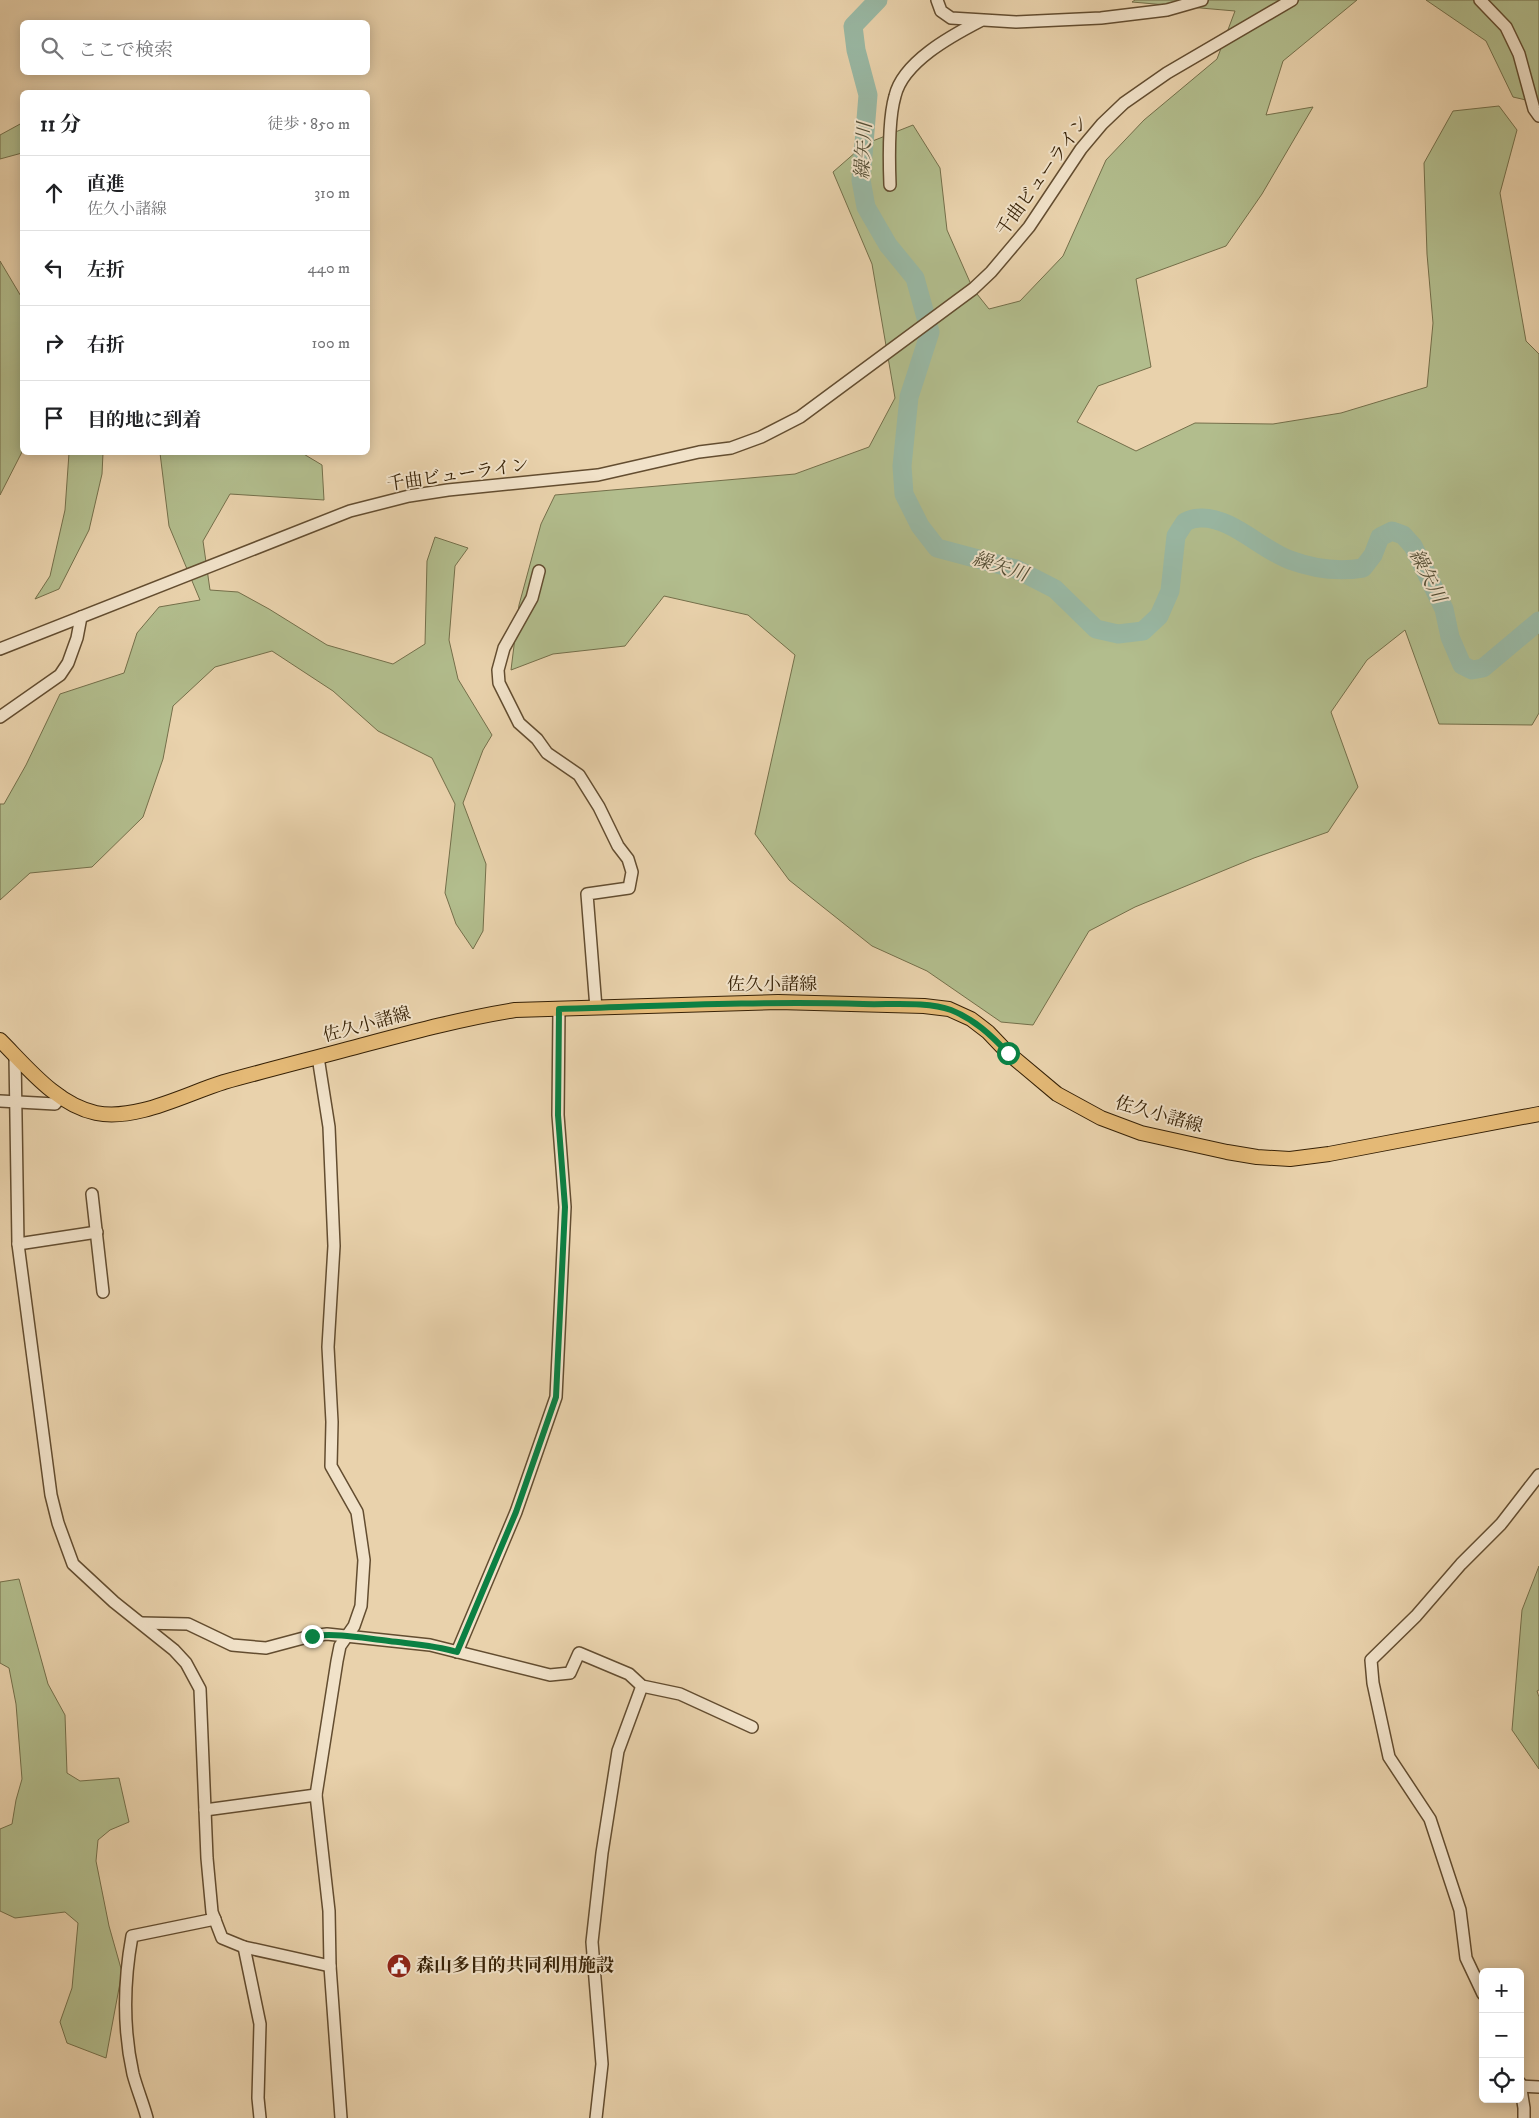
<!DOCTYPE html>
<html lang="ja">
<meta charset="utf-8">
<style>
:root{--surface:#fff;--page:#f2f2f2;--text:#202124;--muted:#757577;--line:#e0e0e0}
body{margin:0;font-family:"IM FELL DW Pica","Noto Serif JP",serif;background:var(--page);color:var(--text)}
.controls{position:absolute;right:15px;bottom:15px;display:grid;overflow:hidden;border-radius:8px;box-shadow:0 2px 12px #0003}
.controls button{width:45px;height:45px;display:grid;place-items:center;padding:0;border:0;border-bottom:1px solid var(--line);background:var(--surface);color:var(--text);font:25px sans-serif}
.stop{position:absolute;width:15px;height:15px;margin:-11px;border:4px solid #0b8043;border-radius:50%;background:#fff}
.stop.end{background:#0b8043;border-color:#fff;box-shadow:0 1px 5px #0008}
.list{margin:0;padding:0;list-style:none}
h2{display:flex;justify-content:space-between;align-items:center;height:65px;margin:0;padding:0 20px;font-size:21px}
h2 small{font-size:16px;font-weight:400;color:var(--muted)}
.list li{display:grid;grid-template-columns:32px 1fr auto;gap:15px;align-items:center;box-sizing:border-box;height:75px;padding:0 20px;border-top:1px solid var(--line)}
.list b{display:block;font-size:19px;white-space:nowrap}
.list p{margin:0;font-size:16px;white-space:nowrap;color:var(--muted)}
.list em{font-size:16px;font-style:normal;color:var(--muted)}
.icon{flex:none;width:28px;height:28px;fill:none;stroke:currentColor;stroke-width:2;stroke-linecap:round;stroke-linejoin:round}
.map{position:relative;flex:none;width:1539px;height:2118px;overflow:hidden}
.search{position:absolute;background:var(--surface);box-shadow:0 2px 12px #0003;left:20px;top:20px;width:350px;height:55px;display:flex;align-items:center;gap:12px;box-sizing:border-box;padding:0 18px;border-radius:8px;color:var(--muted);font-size:19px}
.panel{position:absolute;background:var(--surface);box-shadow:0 2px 12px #0003;left:20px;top:90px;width:350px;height:365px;border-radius:8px}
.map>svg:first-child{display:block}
.green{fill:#b2bd8d;stroke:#746f4a}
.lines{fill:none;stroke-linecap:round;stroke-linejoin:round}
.river{stroke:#99b8a4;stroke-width:19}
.minor-casing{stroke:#634d30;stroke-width:14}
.major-casing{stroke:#362106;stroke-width:16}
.minor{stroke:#f1e2c9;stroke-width:11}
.major{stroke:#e4b976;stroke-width:14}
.route{stroke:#0b8043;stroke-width:6}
.labels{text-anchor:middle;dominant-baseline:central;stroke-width:4;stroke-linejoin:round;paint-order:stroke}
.street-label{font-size:18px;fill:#362106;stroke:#f1e2c9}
.poi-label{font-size:18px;font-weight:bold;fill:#362106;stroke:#f1e2c9;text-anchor:start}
.water-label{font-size:19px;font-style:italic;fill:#544e35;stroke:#f1e2c9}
</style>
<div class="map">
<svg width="1539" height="2118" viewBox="0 0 1539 2118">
<rect width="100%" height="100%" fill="#e9d2ac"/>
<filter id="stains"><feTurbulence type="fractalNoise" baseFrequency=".004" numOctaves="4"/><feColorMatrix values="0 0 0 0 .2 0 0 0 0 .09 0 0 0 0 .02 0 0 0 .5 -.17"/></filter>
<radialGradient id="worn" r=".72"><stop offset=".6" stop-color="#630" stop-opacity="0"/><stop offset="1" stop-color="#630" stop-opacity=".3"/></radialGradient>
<g class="green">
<path d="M1135 0H1357L1283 61 1266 115 1313 107 1262 194 1226 246 1136 279 1151 367 1098 386 1077 422 1136 451 1195 423 1273 424 1341 413 1427 387 1433 323 1427 254 1424 163 1453 111 1499 106 1517 130 1500 193 1526 341 1539 354V713L1532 725 1439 724 1405 630 1367 660 1331 712 1358 787 1328 832 1254 858 1135 907 1089 931 1033 1025 1001 1022 927 971 872 946 789 880 755 834 795 655 748 615 664 596 625 646 553 654 511 670 519 605 541 524 555 495 795 474 869 447 895 398 872 264 833 172 865 144 913 125 940 168 947 230 973 289 989 309 1020 301 1063 256 1106 160 1144 120 1217 59 1235 11 1132 2Z"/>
<path d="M1426 0H1539V103L1513 97 1486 41Z"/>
<path d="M22 123V153L0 159V135Z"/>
<path d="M0 261 22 298V452L0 495Z"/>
<path d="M69 453H103L102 474 89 530 59 589 35 599 50 576 65 510Z"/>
<path d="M160 453H302L322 465 324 500 230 494 203 541 210 590 238 592 269 609 327 645 393 664 425 644 427 561 435 537 468 548 455 566 449 640 458 679 492 735 483 750 463 803 486 864 483 931 473 949 456 924 445 893 455 804 432 758 378 731 333 691 272 651 215 667 173 706 163 759 143 817 92 867 30 873 0 900V804H4L26 765 60 694 124 673 137 633 159 607 200 600 169 526Z"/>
<path d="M1539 1566V1690L1537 1691 1539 1697V1769L1512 1730 1522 1610Z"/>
<path d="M19 1579 48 1684 65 1715 67 1773 80 1781 119 1778 129 1822 110 1830 98 1840 96 1861 109 1926 122 1972 106 2058 67 2043 60 2022 72 1988 78 1923 65 1912 15 1918 0 1911V1829L12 1824 16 1800 22 1779 16 1704 9 1668 0 1663V1582Z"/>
</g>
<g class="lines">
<path class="river" d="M878 0 853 26 856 50 868 95 861 180 866 207 888 245 915 278 930 332 909 397 902 466 904 494 920 526 937 548 1016 569 1055 589 1096 629 1118 634 1143 631 1159 616 1170 591 1176 536 1185 522C1189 520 1195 518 1200 518 1230 516 1262 550 1290 560 1314 569 1338 572 1363 568L1373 555 1380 537 1392 531 1403 535 1413 546 1444 609 1450 637 1462 665 1472 670 1483 668 1539 621"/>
<defs>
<g id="minor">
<path d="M937 0 941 11 951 18 1016 22 1101 18 1167 10 1202 0"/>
<path d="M1480 0 1506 27 1519 54 1534 109 1539 116"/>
<path d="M890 185C889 159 888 120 895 96 903 62 951 36 980 21"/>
<path d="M539 571 532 598 504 648 498 670 499 683 519 723 537 739 547 753 579 775 599 807 618 846 628 859 632 872 629 888 587 894 596 1008"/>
<path d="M0 649 350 511 409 496 448 490 598 475 699 452 731 448 761 437 800 417 973 289 991 272 1029 227 1081 149 1102 124 1124 103 1167 73 1292 0"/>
<path d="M0 717 60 675 68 663 77 638 81 617"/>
<path d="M15 1056 18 1244 51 1495 58 1523 73 1564 114 1602 174 1650 186 1663 200 1689 207 1858 212 1912 222 1938 244 1947 330 1966"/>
<path d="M318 1057 329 1127 334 1246 328 1347 332 1422 331 1466 357 1512 364 1560 361 1606 354 1626 340 1646 337 1661 316 1795 329 1911 330 1966 341 2118"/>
<path d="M0 1101 55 1104 61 1096"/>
<path d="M92 1194 103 1292"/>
<path d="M18 1244 97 1232"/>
<path d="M141 1623 188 1624 232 1645 266 1648 311 1636 327 1634 430 1645 550 1675 570 1673 579 1653 629 1674 642 1686 680 1694 752 1727"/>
<path d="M457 1652 516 1512 556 1397 565 1207 558 1115 559 1009"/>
<path d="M205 1810 316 1795"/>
<path d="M244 1947 260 2024 258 2098 260 2118"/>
<path d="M1483 1994 1466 1958 1460 1910 1430 1819 1389 1757 1373 1683 1371 1660 1416 1616 1461 1564 1501 1524 1539 1475"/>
<path d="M1520 2083 1524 2108V2118"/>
<path d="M1521 2086 1539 2087"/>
<path d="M147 2118C143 2103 137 2089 133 2074 123 2029 124 1980 132 1936L215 1919"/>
<path d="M596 2118 602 2064 592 1942 602 1853 618 1751 642 1686"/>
</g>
<path id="major" d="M0 1040C27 1067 57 1105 96 1113 137 1121 185 1094 224 1082 271 1069 319 1057 367 1044 416 1031 465 1018 515 1010L778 1002 924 1006 949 1009 971 1019 988 1032 1008 1053 1057 1094 1101 1118 1141 1133 1227 1152 1257 1157 1290 1159 1329 1154 1539 1114"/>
</defs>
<use href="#minor" class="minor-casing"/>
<use href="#major" class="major-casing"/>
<use href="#minor" class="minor"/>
<use href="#major" class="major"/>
</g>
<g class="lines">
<path class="route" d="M312 1636C338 1633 362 1638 389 1641 412 1644 434 1645 457 1652L516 1512 556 1397 565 1207 558 1115 559 1009C660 1006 762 1001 863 1004 889 1005 927 1001 951 1010 974 1019 991 1035 1008 1053"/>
</g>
<defs>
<symbol id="civic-disc" viewBox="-11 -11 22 22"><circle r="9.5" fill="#8f2418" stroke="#f1e2c9"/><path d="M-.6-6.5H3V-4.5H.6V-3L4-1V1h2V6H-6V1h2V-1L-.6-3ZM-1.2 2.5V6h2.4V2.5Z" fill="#fff"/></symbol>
</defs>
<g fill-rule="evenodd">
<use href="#civic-disc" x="385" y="1952" width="28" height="28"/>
</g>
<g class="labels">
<g class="street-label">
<text transform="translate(1043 176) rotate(-54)">千曲ビューライン</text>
<text transform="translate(458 475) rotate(-8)">千曲ビューライン</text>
<text x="772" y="985">佐久小諸線</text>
<text transform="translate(367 1025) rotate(-15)">佐久小諸線</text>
<text transform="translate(1159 1115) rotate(16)">佐久小諸線</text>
</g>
<g class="poi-label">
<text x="416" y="1966">森山多目的共同利用施設</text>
</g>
<g class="water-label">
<text transform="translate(864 151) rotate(-87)">繰矢川</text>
<text transform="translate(1000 567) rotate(18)">繰矢川</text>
<text transform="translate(1427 576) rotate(63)">繰矢川</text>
</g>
</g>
<rect width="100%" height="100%" filter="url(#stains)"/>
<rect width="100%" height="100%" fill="url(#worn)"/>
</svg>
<div class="controls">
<button>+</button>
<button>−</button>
<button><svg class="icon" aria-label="locate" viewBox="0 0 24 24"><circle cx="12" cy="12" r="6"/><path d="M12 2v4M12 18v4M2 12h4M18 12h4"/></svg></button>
</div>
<div class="stop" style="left:1008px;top:1053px"></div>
<div class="stop end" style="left:312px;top:1636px"></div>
<div class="search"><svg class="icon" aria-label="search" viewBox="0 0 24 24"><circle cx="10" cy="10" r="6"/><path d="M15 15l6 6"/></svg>ここで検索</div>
<section class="panel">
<h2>11 分<small>徒歩 · 850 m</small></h2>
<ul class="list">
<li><svg class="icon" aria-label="ahead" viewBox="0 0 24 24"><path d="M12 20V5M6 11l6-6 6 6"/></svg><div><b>直進</b><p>佐久小諸線</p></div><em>310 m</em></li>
<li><svg class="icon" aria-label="left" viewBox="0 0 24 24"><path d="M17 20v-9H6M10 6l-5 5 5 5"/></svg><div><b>左折</b></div><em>440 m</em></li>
<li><svg class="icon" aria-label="right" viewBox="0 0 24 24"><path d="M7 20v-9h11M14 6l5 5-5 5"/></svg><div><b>右折</b></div><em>100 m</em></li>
<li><svg class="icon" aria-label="arrive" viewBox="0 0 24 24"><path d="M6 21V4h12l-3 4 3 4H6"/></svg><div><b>目的地に到着</b></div></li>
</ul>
</section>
</div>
